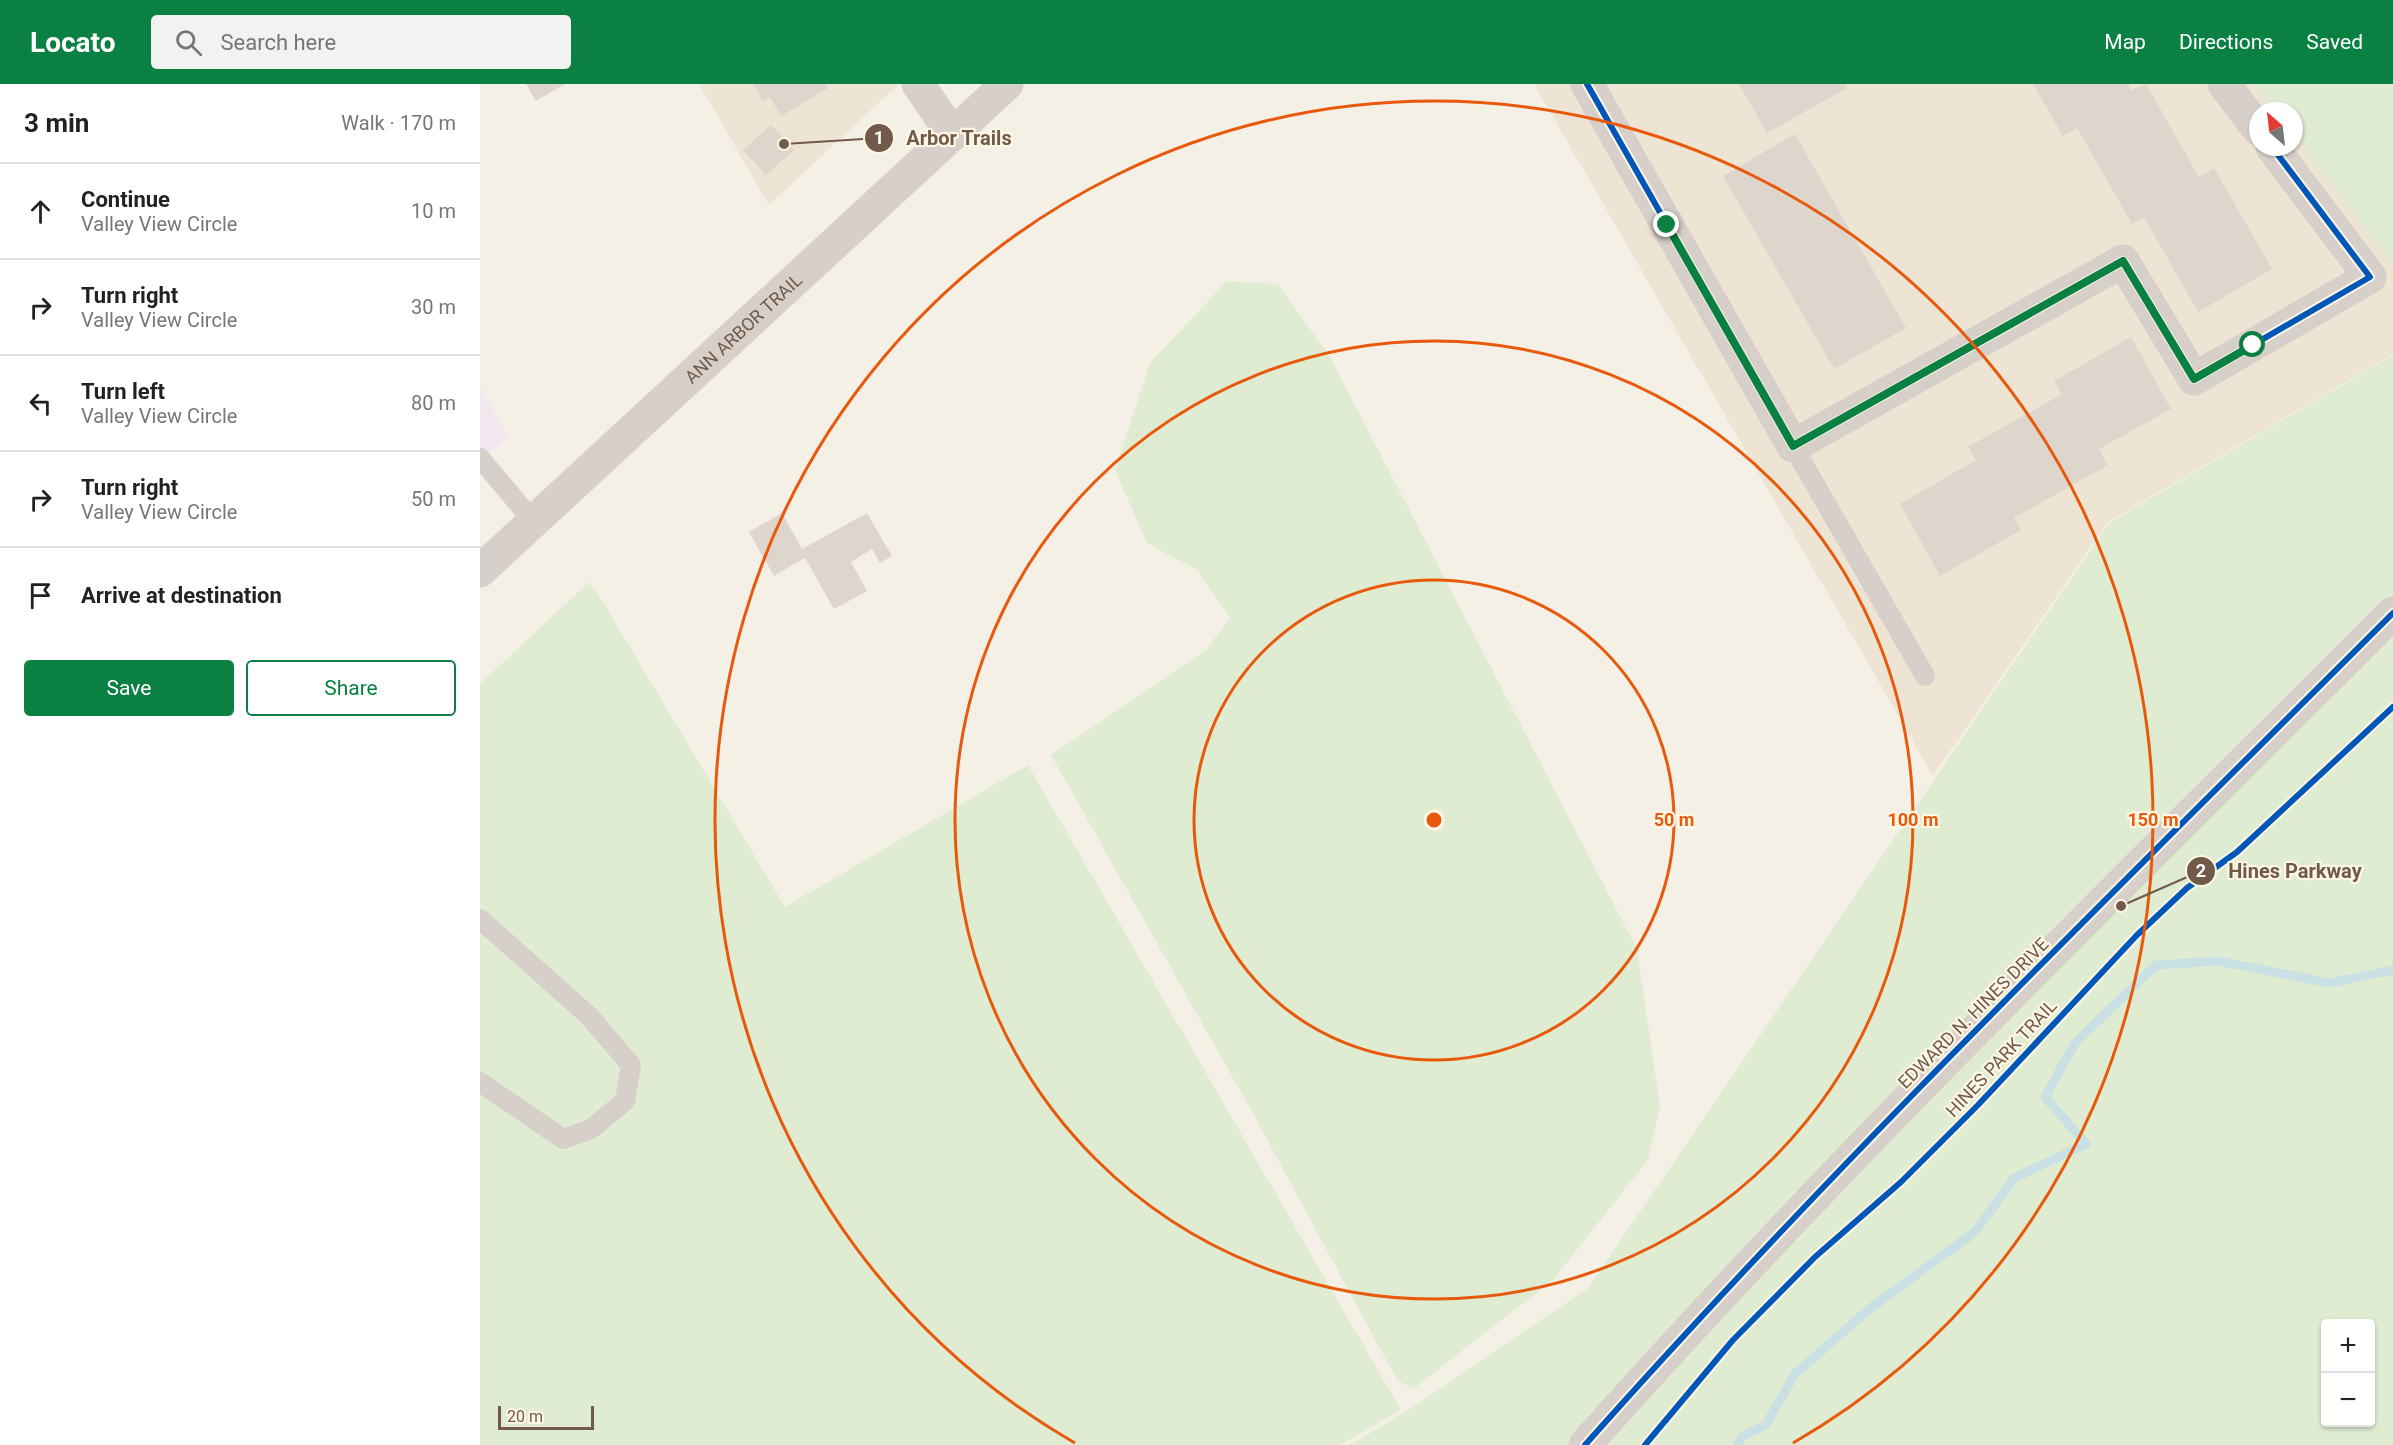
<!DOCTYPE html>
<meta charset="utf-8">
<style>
:root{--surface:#fff;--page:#f2f2f2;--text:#222;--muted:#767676;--line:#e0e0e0;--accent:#0b8043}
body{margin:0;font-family:Roboto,sans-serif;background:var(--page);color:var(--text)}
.controls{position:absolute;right:18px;bottom:18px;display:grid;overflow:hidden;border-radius:6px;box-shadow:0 2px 4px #0004}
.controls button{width:54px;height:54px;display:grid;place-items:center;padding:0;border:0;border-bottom:2px solid var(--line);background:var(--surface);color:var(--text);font:30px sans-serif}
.compass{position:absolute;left:1769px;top:18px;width:54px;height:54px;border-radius:50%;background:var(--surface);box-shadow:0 2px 4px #0004;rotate:332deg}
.scale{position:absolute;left:18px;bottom:15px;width:96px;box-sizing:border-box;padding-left:6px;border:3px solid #715a49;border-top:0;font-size:16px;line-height:21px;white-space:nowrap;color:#715a49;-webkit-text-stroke:4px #fef7e6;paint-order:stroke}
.stop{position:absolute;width:18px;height:18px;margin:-14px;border:4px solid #0b8043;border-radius:50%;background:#fff}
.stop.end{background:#0b8043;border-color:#fff;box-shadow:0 2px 6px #0008}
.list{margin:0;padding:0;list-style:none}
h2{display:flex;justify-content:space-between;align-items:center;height:78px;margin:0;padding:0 24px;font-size:26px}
h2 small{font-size:20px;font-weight:400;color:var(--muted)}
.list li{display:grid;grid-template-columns:39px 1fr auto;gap:18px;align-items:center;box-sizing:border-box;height:96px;padding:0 24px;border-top:2px solid var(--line)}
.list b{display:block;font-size:22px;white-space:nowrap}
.list p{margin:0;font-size:20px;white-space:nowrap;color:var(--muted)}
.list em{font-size:20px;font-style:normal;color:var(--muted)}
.actions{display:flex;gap:12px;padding:18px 24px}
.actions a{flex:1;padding:14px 0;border:2px solid var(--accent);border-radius:6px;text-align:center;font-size:21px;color:var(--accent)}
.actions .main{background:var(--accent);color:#fff}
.icon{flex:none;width:33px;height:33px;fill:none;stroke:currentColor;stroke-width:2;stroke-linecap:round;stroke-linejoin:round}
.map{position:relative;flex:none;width:1913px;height:1361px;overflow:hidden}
header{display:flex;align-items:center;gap:36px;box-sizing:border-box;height:84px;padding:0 30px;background:var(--accent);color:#fff}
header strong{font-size:28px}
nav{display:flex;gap:33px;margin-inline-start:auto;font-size:21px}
.search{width:420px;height:54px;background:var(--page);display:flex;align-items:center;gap:15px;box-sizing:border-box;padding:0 21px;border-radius:6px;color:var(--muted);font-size:22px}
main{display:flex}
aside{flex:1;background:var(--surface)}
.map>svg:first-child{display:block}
.residential{fill:#eee4d3}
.education{fill:#f2e6ef}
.green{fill:#dfecd1;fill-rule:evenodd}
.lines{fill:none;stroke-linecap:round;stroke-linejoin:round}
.stream{stroke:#c9e0e5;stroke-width:9}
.building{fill:#ded6cc}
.lane{stroke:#d7cfc9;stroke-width:20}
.street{stroke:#d7cfc9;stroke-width:33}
.secondary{stroke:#d7cfc9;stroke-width:33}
.cycleway-casing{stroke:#fef7e6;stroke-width:10}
.cycleway{stroke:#0057b8;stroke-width:6}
.route{stroke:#0b8043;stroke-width:8}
.ring{fill:none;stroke:#e8590c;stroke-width:3}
.labels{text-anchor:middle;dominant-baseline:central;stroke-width:4.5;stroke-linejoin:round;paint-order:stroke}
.street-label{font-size:18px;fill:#715a49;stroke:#fef7e6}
.centre{fill:#e8590c;stroke:#fef7e6;stroke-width:3}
.ring-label{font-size:18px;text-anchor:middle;font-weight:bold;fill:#e8590c;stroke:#fef7e6;stroke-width:4.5;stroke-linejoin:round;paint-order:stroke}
.leader{fill:none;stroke:#715a49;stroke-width:2}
.callout-dot{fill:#715a49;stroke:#fef7e6;stroke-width:2}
.mark-label{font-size:18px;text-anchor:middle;font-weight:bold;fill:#fff}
.callout-label{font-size:20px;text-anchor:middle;font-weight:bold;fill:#715a49;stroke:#fef7e6;stroke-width:4.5;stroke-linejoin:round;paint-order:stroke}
</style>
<header>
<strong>Locato</strong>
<div class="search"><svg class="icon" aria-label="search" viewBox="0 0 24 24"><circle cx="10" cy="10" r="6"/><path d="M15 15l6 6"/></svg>Search here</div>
<nav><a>Map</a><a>Directions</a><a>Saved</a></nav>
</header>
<main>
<aside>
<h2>3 min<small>Walk · 170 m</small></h2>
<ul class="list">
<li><svg class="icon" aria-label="ahead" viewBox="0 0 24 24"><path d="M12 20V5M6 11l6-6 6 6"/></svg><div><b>Continue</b><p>Valley View Circle</p></div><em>10 m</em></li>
<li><svg class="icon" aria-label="right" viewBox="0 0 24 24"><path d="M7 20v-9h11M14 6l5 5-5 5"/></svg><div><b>Turn right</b><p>Valley View Circle</p></div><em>30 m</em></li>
<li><svg class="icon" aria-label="left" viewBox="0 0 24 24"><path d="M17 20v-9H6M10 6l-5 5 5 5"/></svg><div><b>Turn left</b><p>Valley View Circle</p></div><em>80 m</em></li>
<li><svg class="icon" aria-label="right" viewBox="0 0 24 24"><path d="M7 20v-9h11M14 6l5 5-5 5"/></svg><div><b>Turn right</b><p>Valley View Circle</p></div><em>50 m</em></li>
<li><svg class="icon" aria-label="arrive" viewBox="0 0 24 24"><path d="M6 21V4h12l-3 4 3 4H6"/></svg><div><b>Arrive at destination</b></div></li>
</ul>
<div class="actions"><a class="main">Save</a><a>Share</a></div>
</aside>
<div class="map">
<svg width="1913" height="1361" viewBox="0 0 1913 1361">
<rect width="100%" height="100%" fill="#f5f0e6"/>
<g class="residential">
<path d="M219 0H419L289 121Z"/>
<path d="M1054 0H1774L1795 27H1778V63H1814V51L1913 180V270L1628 438 1453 692Z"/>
</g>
<path class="education" d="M0 303 28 353 0 378Z"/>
<g class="green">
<path d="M1774 0H1913V180L1814 51V27H1795Z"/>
<path d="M747 197 798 200 850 273 1157 865 1180 1023 1168 1076 1073 1196 933 1305 917 1296 776 1035 571 671 725 567 750 534 717 486 667 459 635 386 670 279Z"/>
<path d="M1913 271V1361H870L927 1327 1108 1204 1629 439ZM1846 1240H1890V1338H1846Z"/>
<path d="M109 498 117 508 305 823 548 681 921 1326 860 1361H0V600Z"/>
</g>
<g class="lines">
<path class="stream" d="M1257 1361 1263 1352 1286 1341 1314 1291 1388 1226 1495 1148 1534 1094 1606 1060 1565 1013 1595 959 1676 881 1738 877 1850 899 1913 886"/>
</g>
<g class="building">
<path d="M46 0H85L56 17Z"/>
<path d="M273 0H346L348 4 301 32 290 13 283 17Z"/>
<path d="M1259 0H1365L1367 4 1287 49Z"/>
<path d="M1553 0H1648L1651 6 1666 0 1719 93 1734 84 1792 185 1718 228 1664 133 1652 140 1597 44 1583 52Z"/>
<path d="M291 41 314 66 286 91 263 66Z"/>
<path d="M1315 50 1426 244 1354 285 1243 92Z"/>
<path d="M1651 253 1691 325 1619 365 1628 381 1534 434 1541 446 1460 492 1420 420 1496 376 1488 363 1582 310 1574 297Z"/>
<path d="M302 429 322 465 387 429 412 472 400 479 392 465 371 478 387 507 354 525 325 474 294 492 269 448Z"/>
</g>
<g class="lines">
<g class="lane">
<path d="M1313 362 1445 592"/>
<path d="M0 374 53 437"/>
<path d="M0 835 109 932 151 981 145 1017 111 1045 83 1055 0 998"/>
</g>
<g class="street">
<path d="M438 0 472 50"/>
<path d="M1107 0 1313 362 1643 177 1714 295 1890 193 1792 63"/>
<path d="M1744 0 1778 45"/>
</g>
<g class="secondary">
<path id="s1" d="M0 487 527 0"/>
<path d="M1105 1361C1362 1072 1640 802 1913 529"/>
</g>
<defs>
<g id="cycleway">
<path d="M1107 0 1313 362 1643 177 1714 295 1890 193 1792 63"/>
<path d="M1105 1361C1362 1072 1640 802 1913 529"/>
<path d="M1165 1361 1253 1256 1335 1173 1421 1098 1498 1021 1657 851 1707 804 1757 768 1913 623"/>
</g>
</defs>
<use href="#cycleway" class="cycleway-casing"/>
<use href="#cycleway" class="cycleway"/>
</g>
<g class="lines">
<path class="route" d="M1187 141 1313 362 1643 177 1714 295 1773 261"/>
</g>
<g class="ring">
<circle cx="954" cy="736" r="240"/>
<circle cx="954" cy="736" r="479"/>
<path d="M595 1359A719 719 0 1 1 1313 1359"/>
</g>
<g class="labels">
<g class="street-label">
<text stroke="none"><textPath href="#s1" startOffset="358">ANN ARBOR TRAIL</textPath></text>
<text transform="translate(1493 929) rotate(-45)">EDWARD N. HINES DRIVE</text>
<text transform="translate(1521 974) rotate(-47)">HINES PARK TRAIL</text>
</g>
</g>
<circle cx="954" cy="736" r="9" class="centre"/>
<g class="ring-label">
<text x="1194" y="742">50 m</text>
<text x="1433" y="742">100 m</text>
<text x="1673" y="742">150 m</text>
</g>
<path class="leader" d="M304 60L399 54M1641 822L1721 787"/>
<g class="callout-dot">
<circle cx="304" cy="60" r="6"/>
<circle cx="1641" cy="822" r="6"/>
<circle cx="399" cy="54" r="15"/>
<circle cx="1721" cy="787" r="15"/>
</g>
<g class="mark-label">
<text x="399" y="60">1</text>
<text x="1721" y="793">2</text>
</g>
<g class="callout-label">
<text x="479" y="61">Arbor Trails</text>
<text x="1815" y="794">Hines Parkway</text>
</g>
</svg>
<div class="controls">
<button>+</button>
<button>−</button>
</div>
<svg class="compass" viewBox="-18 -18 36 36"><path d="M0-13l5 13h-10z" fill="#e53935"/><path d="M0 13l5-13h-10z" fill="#767676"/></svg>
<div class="scale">20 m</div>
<div class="stop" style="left:1773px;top:261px"></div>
<div class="stop end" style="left:1187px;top:141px"></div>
</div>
</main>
